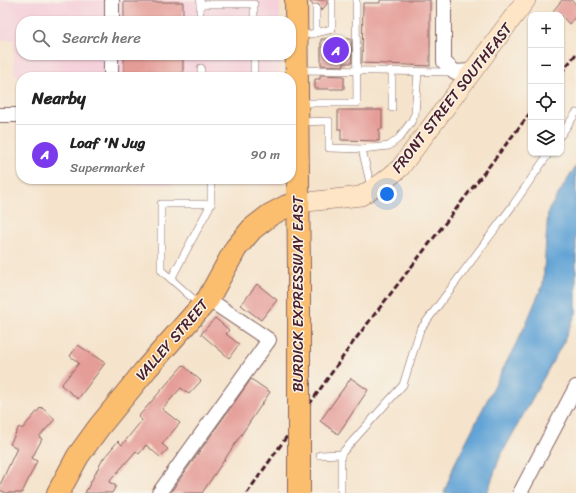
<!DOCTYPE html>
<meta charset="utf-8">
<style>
:root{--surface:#fff;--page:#f6f6f6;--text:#222;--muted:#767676;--line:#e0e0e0;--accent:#7c3aed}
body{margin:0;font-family:Sriracha,sans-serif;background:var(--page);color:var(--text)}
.controls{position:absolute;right:12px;top:12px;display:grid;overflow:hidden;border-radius:8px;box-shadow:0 1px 3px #0004}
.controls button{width:36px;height:36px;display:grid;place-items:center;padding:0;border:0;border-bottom:1px solid var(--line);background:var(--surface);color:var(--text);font:20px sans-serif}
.you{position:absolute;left:387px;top:194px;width:14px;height:14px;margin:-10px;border:3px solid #fff;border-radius:50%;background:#1a73e8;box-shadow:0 0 0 6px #1a73e833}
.badge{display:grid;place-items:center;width:26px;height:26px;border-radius:50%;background:var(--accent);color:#fff;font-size:13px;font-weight:700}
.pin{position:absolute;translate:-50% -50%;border:2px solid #fff;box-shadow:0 1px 4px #0006}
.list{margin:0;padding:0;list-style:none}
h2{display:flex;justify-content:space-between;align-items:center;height:52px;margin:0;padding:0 16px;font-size:17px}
h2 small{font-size:13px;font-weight:400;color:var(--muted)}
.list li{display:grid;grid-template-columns:26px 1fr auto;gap:12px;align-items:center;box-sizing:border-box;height:60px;padding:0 16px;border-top:1px solid var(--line)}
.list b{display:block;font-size:15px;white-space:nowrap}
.list p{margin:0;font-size:13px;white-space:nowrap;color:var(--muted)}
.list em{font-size:13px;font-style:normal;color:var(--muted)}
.icon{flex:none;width:22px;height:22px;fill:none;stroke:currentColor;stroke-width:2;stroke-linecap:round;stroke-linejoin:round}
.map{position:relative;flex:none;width:576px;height:493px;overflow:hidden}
.search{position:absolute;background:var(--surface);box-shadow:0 1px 3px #0004;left:16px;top:16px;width:280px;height:44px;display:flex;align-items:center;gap:10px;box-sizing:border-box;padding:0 14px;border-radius:16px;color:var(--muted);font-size:15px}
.panel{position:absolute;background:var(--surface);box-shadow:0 1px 3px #0004;left:16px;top:72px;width:280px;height:112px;border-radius:16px}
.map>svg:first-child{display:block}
.built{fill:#f5cfda}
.water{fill:#63a4d6;stroke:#566280}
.building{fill:#e59d98}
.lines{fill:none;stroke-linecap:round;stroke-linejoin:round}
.lane-casing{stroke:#866463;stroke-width:8}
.street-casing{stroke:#866463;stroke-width:16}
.secondary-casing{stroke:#866463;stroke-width:20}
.primary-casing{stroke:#866463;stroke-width:24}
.lane{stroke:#fff;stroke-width:7}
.street{stroke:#fff;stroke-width:14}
.secondary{stroke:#fde5c5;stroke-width:19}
.primary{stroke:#fabe6e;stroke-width:22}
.rail{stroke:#4a1f2b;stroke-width:3;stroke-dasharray:6 3;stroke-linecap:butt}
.primary-bridge-casing{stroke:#866463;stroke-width:24;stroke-linecap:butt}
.primary-bridge{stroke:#fabe6e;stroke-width:22}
.labels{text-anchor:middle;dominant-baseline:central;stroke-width:3;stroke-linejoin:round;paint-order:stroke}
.street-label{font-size:15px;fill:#4a1f2b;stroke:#f7f3e8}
</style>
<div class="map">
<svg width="576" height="493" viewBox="0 0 576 493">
<rect width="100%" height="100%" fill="#f7f3e8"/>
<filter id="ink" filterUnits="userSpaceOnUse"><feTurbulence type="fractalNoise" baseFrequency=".025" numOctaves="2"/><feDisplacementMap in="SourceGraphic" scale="8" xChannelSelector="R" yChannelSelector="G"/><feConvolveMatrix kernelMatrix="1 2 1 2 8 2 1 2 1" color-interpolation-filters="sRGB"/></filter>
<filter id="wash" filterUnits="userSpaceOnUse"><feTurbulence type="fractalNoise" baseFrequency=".012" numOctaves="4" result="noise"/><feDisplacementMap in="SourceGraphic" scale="16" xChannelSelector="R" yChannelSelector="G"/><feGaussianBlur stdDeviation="0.9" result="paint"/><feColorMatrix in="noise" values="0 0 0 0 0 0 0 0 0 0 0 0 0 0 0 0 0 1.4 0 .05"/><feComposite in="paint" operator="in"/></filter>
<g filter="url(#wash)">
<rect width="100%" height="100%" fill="#f5e3cb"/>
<g class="built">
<path d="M0 0H280V21H21V55H280V77L14 76V40H0Z"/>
<rect x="98" y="179" width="182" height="5"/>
</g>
<path class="water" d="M576 166V313L564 341 500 457 487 493H444L455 463 525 326 543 284 548 211Z"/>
<g id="blocks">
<g class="building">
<path d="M308 0H327V4L321 11 319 4 313 5Z"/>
<path d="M380 0H430V66L362 63 363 3H380Z"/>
<path d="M562 0H571L576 4V16L569 24 561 15 553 11Z"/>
<rect x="124" y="2" width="59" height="19"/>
<path d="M321 39H351L352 63H344V66L321 65Z"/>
<rect x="124" y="55" width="59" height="22"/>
<path d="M320 75 344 76V89H315V79H320Z"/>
<path d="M338 110H382V129H379V141L341 140V129H338Z"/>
<path d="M257 284 277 300 261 320 241 305Z"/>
<path d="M215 318 229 330 226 334 239 344 229 358 201 334Z"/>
<path d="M78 345 105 363 78 399 61 385 79 363 70 356Z"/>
<path d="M183 365 201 381 189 394 181 388 162 409 180 423 162 444 168 449 160 457 146 445 139 454 136 451 109 482 116 486 112 493H85L103 459 118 441 122 445 142 420 138 417Z"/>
<path d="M351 378 368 390 338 434 320 421Z"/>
<path d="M251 379 270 392 202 493H170Z"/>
<path d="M41 407 55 419 39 437 42 439 32 458 37 461 22 493H6L0 490V485L17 448 10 444 19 427 22 429Z"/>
</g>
</g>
</g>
<g filter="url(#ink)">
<use href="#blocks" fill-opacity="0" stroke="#866463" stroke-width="1"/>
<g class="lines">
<defs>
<g id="lane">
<path d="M200 0V21"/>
<path d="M200 4H254V21"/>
<path d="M316 33 332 29V0"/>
<path d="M299 36 316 33V8"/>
<path d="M300 70 453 72"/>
<path d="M392 71V108"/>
<path d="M201 77V68"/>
<path d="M254 77V55"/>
<path d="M300 103H357L356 0"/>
<path d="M299 122 329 121V148L362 149 371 187"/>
<path d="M561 135 576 113"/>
<path d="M362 149 389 146 399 138 411 122 415 114 418 71"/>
<path d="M171 279 161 270V204H211V179"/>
<path d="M200 305 171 279 211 204"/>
<path d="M320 455 341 454 403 385 420 330 513 205 549 153"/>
<path d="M341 493V454"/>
</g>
<g id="street">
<path d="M444 0V62L455 72 471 71"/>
<path d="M112 21V0"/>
<path d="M111 77V55"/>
<path d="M0 115H21"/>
<path d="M159 493 269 340 208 299"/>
<path d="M520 493 576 387"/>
</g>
<path id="secondary" d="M298 203 361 196 383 182 400 168 526 0"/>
<g id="primary">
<path d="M296 0 299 268"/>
<path d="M58 493 78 456 99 427 147 368 208 299 236 248 252 229 270 215 287 206 298 203"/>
</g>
</defs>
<use href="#lane" class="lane-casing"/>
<use href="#street" class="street-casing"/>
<use href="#secondary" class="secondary-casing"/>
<use href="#primary" class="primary-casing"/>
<use href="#lane" class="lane"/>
<use href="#street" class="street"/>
<use href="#secondary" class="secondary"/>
<use href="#primary" class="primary"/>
<g class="rail">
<path d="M561 73 576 54"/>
<path d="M247 493 354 341 531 112"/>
</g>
<defs>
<path id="primary-bridge" d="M299 493V268"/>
</defs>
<use href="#primary-bridge" class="primary-bridge-casing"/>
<use href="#primary-bridge" class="primary-bridge"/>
</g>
</g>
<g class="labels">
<g class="street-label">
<text transform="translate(452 98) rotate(-52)">FRONT STREET SOUTHEAST</text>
<text transform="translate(298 294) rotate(-90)">BURDICK EXPRESSWAY EAST</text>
<text transform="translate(172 340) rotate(-49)">VALLEY STREET</text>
</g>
</g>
</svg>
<div class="controls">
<button>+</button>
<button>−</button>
<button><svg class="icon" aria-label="locate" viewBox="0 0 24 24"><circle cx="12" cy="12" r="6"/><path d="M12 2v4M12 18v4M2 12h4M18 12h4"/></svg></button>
<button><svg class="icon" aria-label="layers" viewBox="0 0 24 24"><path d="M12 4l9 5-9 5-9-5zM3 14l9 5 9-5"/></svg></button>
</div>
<div class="you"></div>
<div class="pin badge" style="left:336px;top:50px">A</div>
<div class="search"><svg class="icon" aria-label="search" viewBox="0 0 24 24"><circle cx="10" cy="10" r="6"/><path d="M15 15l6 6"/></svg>Search here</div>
<section class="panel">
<h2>Nearby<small></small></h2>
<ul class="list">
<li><span class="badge">A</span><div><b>Loaf 'N Jug</b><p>Supermarket</p></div><em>90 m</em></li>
</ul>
</section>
</div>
